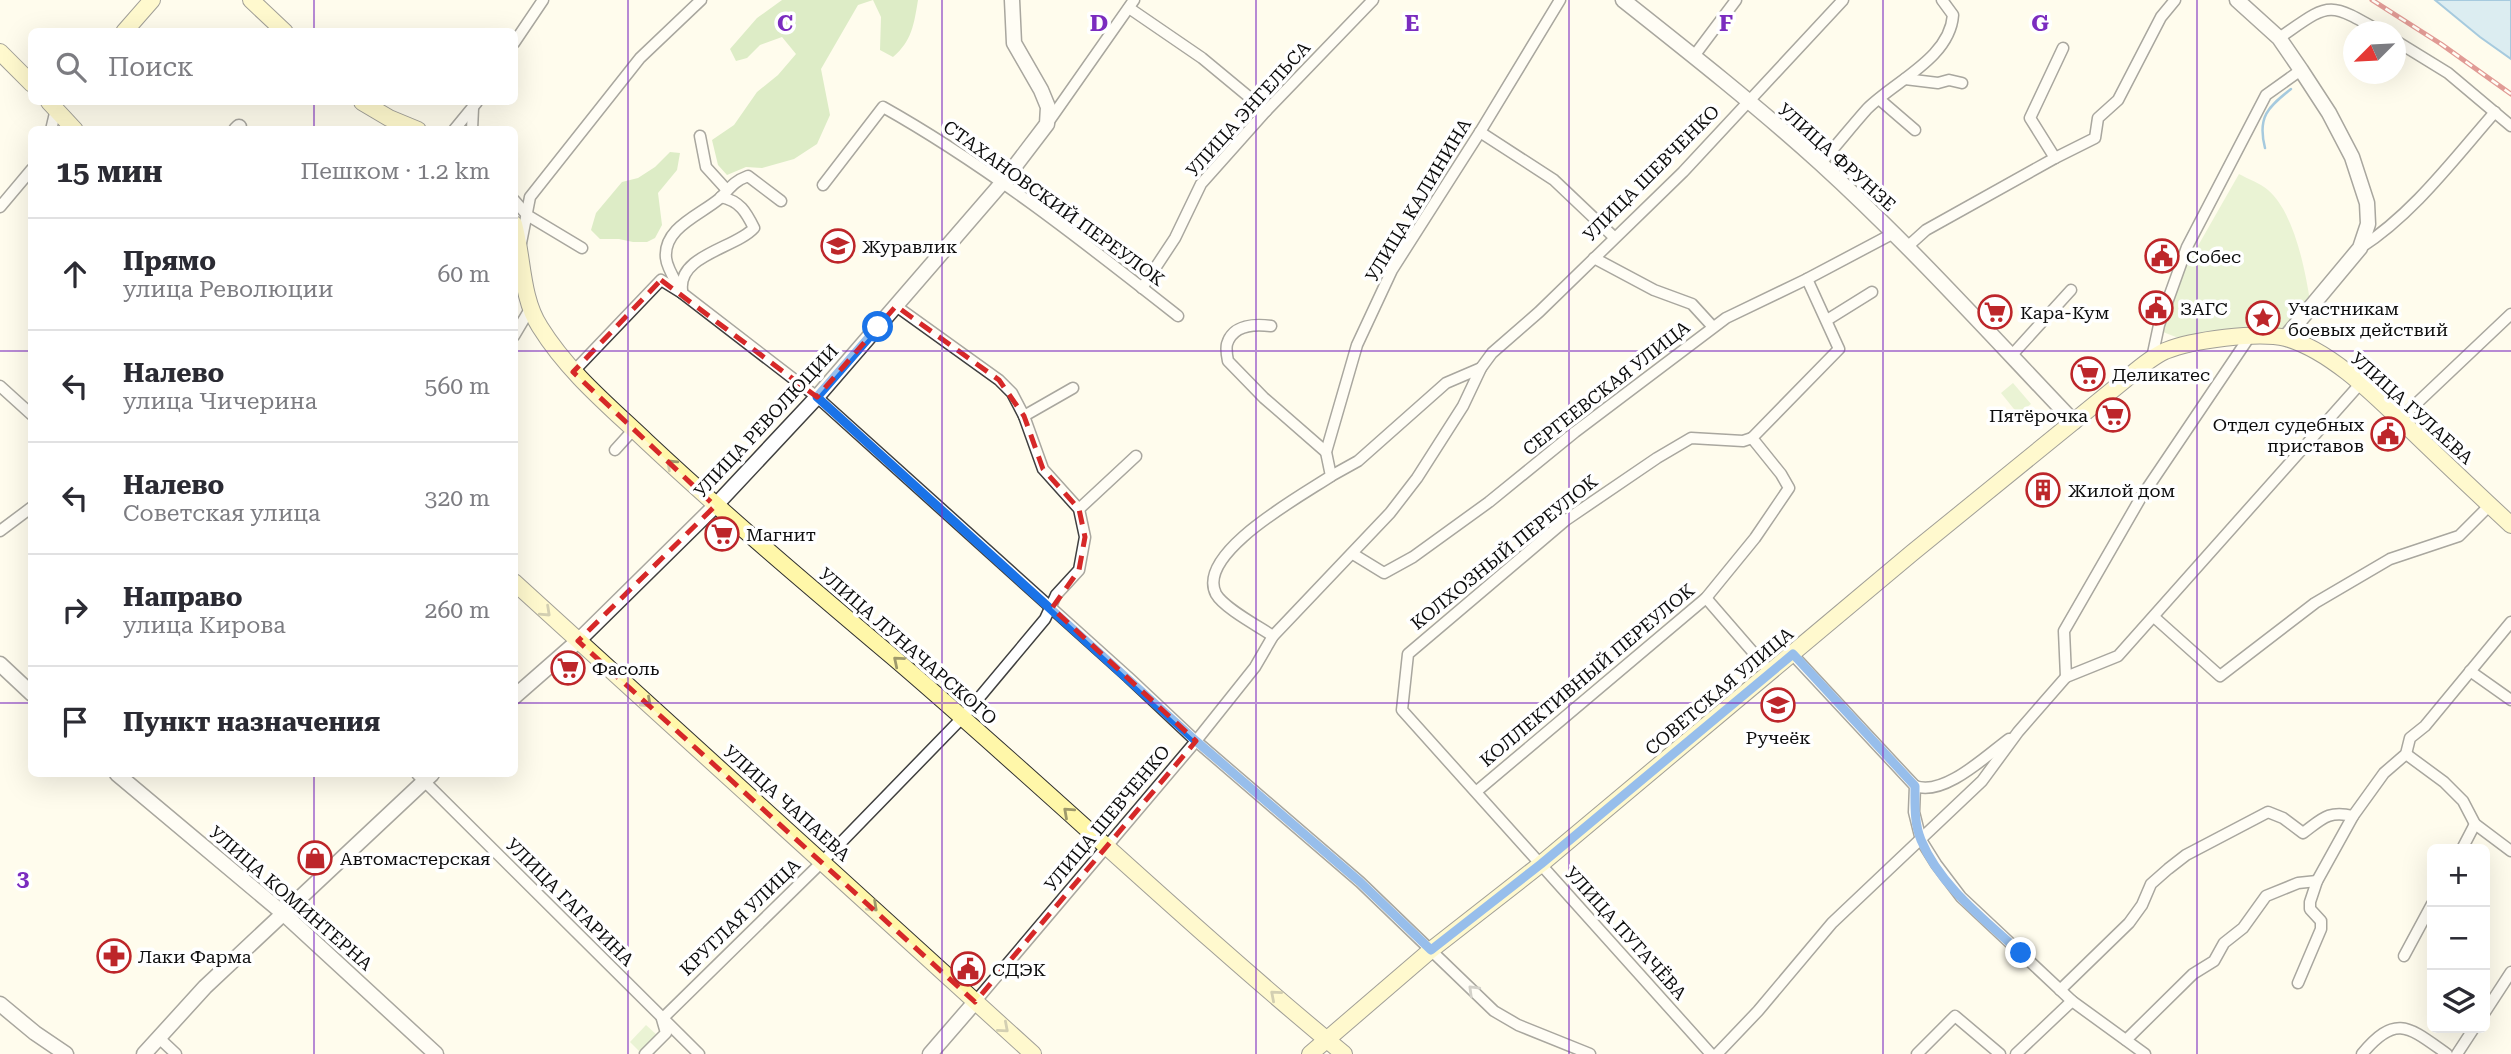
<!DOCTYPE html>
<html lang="ru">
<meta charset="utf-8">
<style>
:root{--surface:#fff;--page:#f2f2f3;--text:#2b2b33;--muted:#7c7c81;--line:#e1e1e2}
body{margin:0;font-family:"Roboto Serif",serif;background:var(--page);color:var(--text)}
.controls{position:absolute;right:21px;bottom:21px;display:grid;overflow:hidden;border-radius:10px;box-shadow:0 7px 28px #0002}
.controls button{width:63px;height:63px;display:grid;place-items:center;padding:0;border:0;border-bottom:2px solid var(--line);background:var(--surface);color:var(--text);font:35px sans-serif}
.compass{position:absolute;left:2343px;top:21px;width:63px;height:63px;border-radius:50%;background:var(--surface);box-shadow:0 7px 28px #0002;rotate:246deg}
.stop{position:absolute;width:21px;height:21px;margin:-16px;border:5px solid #1a73e8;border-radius:50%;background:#fff}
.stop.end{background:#1a73e8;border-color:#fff;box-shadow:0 2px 7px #0008}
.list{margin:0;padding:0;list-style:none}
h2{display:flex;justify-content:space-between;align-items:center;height:91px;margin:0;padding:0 28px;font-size:30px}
h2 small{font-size:23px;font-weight:400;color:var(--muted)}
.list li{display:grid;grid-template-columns:46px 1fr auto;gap:21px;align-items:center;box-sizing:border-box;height:112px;padding:0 28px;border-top:2px solid var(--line)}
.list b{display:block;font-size:26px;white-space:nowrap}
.list p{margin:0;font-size:23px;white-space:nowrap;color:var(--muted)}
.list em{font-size:23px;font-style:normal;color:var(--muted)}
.icon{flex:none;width:38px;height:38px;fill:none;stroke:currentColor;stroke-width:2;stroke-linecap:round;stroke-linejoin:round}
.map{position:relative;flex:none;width:2511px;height:1054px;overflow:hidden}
.search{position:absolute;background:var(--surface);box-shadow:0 7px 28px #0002;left:28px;top:28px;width:490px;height:77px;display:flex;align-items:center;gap:18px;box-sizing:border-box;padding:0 24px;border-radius:10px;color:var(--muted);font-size:26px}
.panel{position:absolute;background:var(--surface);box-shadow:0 7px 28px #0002;left:28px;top:126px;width:490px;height:651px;border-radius:10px}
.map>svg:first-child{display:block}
.green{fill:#d0e9b7}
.forest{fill:#b3da97}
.water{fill:#b2dbf6;stroke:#3a8fcd;stroke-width:2}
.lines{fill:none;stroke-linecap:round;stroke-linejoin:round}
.stream{stroke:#3a8fcd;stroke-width:2.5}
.minor-casing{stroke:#404040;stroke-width:13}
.tertiary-casing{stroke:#404040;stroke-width:17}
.secondary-casing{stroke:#2f2f2f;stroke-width:18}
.minor{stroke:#fff;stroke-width:10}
.tertiary{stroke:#fff;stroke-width:14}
.secondary{stroke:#fff7a9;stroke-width:16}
.rail-casing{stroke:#bd262a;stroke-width:5}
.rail{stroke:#fff;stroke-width:2.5;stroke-dasharray:8;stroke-linecap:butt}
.oneway{stroke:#9e996b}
.oneway2{stroke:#9e9e9e}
.route{stroke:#1a73e8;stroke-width:9}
.marked{fill:none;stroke:#d62828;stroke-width:5;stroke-dasharray:14 9;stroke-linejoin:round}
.grid{fill:none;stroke:#7b2cbf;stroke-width:2;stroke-opacity:0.55}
.labels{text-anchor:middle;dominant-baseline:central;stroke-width:7;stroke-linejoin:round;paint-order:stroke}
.street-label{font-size:18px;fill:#0d0d0d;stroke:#fff}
.poi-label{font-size:18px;fill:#0d0d0d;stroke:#fff;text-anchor:start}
.grid-label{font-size:23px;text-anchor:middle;font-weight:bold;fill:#7b2cbf;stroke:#fff;stroke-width:7;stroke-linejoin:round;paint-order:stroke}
</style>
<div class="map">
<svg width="2511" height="1054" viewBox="0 0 2511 1054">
<rect width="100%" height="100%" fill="#fffced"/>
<g class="green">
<path d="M2239 174C2248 179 2260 183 2268 190 2294 212 2305 269 2310 301L2294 321 2282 330 2181 339 2163 332 2179 279Z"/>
<path d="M2013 383 2031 404 2018 414 2001 393Z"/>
<path d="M646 1025 657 1035 640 1052 630 1042Z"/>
</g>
<g class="forest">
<path d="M782 0H918C914 24 912 41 893 57L880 50 881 17 873 0 858 5 821 69 830 115 817 144 794 159 762 168 746 167 727 175 718 165 712 140 734 125 757 92 778 75 796 54 782 37 760 45 747 58 736 61 730 49 757 18Z"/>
<path d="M670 152 680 153 677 170 658 193 662 225 655 238 647 242H633L619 239H600L591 230 596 213 622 182 638 178 655 167Z"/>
</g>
<path class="water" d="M2435 0H2511V59L2480 37Z"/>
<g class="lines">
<path class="stream" d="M2265 148C2257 117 2268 107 2291 89"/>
<defs>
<g id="minor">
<path d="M1129 8 1202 58 1266 111"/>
<path d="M2279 38C2330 3 2326 0 2381 32"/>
<path d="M2396 41 2448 73 2511 126"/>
<path d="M514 43 543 0"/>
<path d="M1694 56 1736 0"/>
<path d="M1905 79 1938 83 1949 80 1962 83"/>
<path d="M1879 99 1915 130"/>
<path d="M1047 124 1134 0"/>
<path d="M51 130 56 109"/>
<path d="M454 130 477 102"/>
<path d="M472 130 473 108"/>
<path d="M1480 132 1554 180 1614 237"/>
<path d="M700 136 706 167 726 189"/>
<path d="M2055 158 2030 118 2063 48"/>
<path d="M1820 164C1836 146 1851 127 1867 109 1895 81 1950 58 1953 15L1942 0"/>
<path d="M823 185 883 107C988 166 1084 242 1178 316"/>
<path d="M514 200 527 215 582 248"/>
<path d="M0 207 32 169"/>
<path d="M521 243 530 197 640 58 701 0"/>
<path d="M1906 248 1926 230 2055 158 2095 138 2098 118 2118 100 2161 17 2175 0"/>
<path d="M2360 248C2413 214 2453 160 2495 112"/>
<path d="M1594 258 1654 290 1692 304 1713 327"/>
<path d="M1142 288 1175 238 1201 184 1266 111 1373 0"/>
<path d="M682 290C678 255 736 248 754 228 746 212 740 201 721 197"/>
<path d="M682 293C677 283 667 269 666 258 663 228 700 215 719 199 730 189 732 182 748 176L781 201"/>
<path d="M1827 320 1872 292"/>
<path d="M1271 326C1256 324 1233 324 1227 344 1226 348 1227 356 1228 361L1264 398 1326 452"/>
<path d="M514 336 530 309"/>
<path d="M2011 356 2071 290"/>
<path d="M2152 358 2159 325 2187 247 2266 95 2301 70"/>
<path d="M573 372 661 280 682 293 817 397 1128 677 1196 741 1360 882 1494 1011 1518 1025 1590 1054"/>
<path d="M0 386 32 415"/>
<path d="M1024 416 1073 388"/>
<path d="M2399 420 2511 314"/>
<path d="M615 450 634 429"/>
<path d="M1331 476 1358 461 1446 383 1481 368"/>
<path d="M1079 509 1136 456"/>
<path d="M0 531 32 507"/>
<path d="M1353 554 1384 573 1413 557 1489 502 1575 432 1726 318 1807 279 1892 234"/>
<path d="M1706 598 1771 673"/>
<path d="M2154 617 2220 676 2315 603 2390 559 2459 536 2489 506"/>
<path d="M1273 636C1258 626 1224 608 1216 594 1195 553 1303 495 1331 476L1326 452 1357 345 1392 270 1480 132 1560 0"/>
<path d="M1793 655 1915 786 1914 812 1921 840 1936 864 1961 897 2072 1001 2145 1054"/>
<path d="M2470 671 2511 700"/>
<path d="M2066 677 2064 631 2140 499 2250 336"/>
<path d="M2406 754 2444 782 2463 801 2475 824 2511 851"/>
<path d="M417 774 699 1054"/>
<path d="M1915 786C1944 797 1987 755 2009 739"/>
<path d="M1477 791 1706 598 1755 538 1789 488 1781 474 1752 438 1839 349 1807 279"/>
<path d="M2462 849 2475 824"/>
<path d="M2404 956 2432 904"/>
<path d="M2298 983 2321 929V921L2310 909V902L2317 881 2353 816 2384 773 2406 754 2410 738 2425 726 2511 622"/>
<path d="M2060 990 2129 923 2142 905 2151 884 2168 869 2186 855 2268 812 2283 818 2303 833C2322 819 2328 810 2353 816"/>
<path d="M975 1002 1196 741 1255 667 1273 636 1390 513 1417 478 1463 406 1481 368 1492 353 1539 312 1683 172 1843 0"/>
<path d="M2485 1012 2511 972"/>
<path d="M159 1038 176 1054"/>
<path d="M2126 1040 2193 974 2214 961 2224 943 2243 928 2266 896 2298 883 2317 881"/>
<path d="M645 1054 666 1033 662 1019 823 861 963 717 1045 619 1056 595 1079 570 1085 537 1079 509 1043 469 1024 416 1012 393 999 380 896 306"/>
<path d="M1711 1054 1402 710 1408 654 1566 520 1657 458 1691 438 1743 441 1752 438"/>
<path d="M1717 1054 1758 1011 1832 923 1982 781 2018 732 2066 677 2118 656 2360 384"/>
<path d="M1917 1054 1955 1016 2000 1054"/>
<path d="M2016 1054 2072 1001"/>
<path d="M2362 1054C2396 1013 2409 1027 2447 1054"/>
<path d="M2457 1054 2474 1028"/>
</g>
<g id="tertiary">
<path d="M1623 0C1690 53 1757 106 1820 163 1909 244 1991 335 2074 422"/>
<path d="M2237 0 2279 38 2301 70 2329 113 2352 157 2367 203 2368 224 2360 248 2285 338"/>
<path d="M236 130 239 127"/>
<path d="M0 664 32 694"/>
<path d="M514 697 578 641 715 506 817 397 1002 183 1047 124 1048 107 1041 90 1014 43 1012 0"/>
<path d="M117 774 284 914 436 1054"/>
<path d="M0 1004 35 1033 66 1054"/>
<path d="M144 1054 205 987 432 774"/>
<path d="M930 1054 975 1002"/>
</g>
<g id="secondary">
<path d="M251 0 285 32"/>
<path d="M124 32 152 0"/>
<path d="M0 52 32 84"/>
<path d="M49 102 75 130"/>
<path d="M362 102 389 118 418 130"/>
<path d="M514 224C523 257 521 298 540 327 568 372 608 405 646 441 726 516 810 587 894 658 1046 788 1190 927 1344 1054"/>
<path d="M514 582 1033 1054"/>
<path d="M1310 1054 1431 950 1541 864 1912 553 2126 379C2138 369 2150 358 2165 351 2192 340 2258 331 2286 338 2335 352 2382 403 2418 437 2449 467 2480 496 2511 525"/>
</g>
</defs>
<use href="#minor" class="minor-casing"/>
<use href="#tertiary" class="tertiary-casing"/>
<use href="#secondary" class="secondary-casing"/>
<use href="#minor" class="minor"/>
<use href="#tertiary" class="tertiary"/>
<use href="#secondary" class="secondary"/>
<defs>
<path id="rail" d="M2372 0 2441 44 2511 94"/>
</defs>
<use href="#rail" class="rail-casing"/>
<use href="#rail" class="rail"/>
</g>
<defs><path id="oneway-chevron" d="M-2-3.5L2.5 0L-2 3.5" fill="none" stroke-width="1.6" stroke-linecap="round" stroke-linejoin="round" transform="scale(1.75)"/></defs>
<g class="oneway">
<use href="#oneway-chevron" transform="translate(671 464) rotate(-137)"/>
<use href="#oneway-chevron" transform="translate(546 612) rotate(43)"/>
<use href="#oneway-chevron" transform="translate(898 661) rotate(-140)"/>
<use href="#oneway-chevron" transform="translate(647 703) rotate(42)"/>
<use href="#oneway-chevron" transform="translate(1068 812) rotate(-138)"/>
<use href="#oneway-chevron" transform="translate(873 907) rotate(43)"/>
<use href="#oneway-chevron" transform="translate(1275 995) rotate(-139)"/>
<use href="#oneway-chevron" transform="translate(1004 1028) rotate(41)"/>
</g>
<use class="oneway2" href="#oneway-chevron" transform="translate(1473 990) rotate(-136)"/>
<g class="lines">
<path class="route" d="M878 327 817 397 1196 741 1360 882 1431 950 1541 864 1793 654 1915 786C1915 805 1914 823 1921 840 1940 886 1985 920 2021 953"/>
</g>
<path d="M0 0H2511V1054H0ZM661 280 817 397 896 306 999 380 1024 416 1043 469 1079 509 1085 537 1079 570 1052 608 1196 741 975 1002 578 641 715 506 573 372Z" fill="#fffced" fill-opacity=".55" fill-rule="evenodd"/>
<path class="marked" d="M661 280 817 397 896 306 999 380 1024 416 1043 469 1079 509 1085 537 1079 570 1052 608 1196 741 975 1002 578 641 715 506 573 372Z"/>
<path class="grid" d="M314 0V32M628 0V1054M942 0V1054M1256 0V1054M1569 0V1054M1883 0V1054M2197 0V1054M314 102V130M0 351H32M514 351H2511M0 703H32M514 703H2511M314 774V1054"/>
<defs>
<symbol id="school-ring" viewBox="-11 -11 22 22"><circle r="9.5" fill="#fff" stroke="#bd262a" stroke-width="1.5"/><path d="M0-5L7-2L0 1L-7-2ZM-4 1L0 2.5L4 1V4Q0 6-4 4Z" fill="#bd262a"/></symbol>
<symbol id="civic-ring" viewBox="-11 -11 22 22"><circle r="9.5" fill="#fff" stroke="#bd262a" stroke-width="1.5"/><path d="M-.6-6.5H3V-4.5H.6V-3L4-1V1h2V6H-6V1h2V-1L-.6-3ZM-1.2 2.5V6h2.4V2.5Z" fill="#bd262a"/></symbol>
<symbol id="supermarket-ring" viewBox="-11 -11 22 22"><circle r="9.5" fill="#fff" stroke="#bd262a" stroke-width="1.5"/><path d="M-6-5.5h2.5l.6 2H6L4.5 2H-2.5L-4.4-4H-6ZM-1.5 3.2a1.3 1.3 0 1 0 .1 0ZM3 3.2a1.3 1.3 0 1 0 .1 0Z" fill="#bd262a"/></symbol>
<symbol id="sight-ring" viewBox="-11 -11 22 22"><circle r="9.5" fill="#fff" stroke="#bd262a" stroke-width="1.5"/><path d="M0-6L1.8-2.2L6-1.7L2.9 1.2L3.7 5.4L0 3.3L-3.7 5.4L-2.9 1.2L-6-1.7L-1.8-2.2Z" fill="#bd262a"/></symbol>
<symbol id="building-ring" viewBox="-11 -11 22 22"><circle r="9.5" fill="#fff" stroke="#bd262a" stroke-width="1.5"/><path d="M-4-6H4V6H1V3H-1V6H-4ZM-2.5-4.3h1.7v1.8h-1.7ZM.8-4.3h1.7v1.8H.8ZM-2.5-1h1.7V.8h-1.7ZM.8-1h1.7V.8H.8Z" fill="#bd262a"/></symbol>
<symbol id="shop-ring" viewBox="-11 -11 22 22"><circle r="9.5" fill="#fff" stroke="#bd262a" stroke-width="1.5"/><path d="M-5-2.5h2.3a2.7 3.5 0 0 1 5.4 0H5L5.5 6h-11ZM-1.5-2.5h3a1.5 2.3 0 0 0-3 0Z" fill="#bd262a"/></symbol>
<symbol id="pharmacy-ring" viewBox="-11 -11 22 22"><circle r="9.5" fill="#fff" stroke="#bd262a" stroke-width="1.5"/><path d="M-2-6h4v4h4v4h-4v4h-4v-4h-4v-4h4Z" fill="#bd262a"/></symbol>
</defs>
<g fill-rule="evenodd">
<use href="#school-ring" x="819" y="227" width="38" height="38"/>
<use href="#civic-ring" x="2143" y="237" width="38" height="38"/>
<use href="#civic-ring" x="2137" y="289" width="38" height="38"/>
<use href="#supermarket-ring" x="1976" y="293" width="38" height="38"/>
<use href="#sight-ring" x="2244" y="299" width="38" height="38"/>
<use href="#supermarket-ring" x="2069" y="355" width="38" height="38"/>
<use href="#supermarket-ring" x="2094" y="396" width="38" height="38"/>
<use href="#civic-ring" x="2369" y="415" width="38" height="38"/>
<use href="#building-ring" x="2024" y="471" width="38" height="38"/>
<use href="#supermarket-ring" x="703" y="515" width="38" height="38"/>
<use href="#supermarket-ring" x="549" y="649" width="38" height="38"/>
<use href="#school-ring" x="1759" y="686" width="38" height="38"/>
<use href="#shop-ring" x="296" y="839" width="38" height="38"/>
<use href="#pharmacy-ring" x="95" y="937" width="38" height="38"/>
<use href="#civic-ring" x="949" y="950" width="38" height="38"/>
</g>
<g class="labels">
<g class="street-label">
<text transform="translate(1248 109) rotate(-48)">УЛИЦА ЭНГЕЛЬСА</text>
<text transform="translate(1837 157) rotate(42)">УЛИЦА ФРУНЗЕ</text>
<text transform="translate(1651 173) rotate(-45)">УЛИЦА ШЕВЧЕНКО</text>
<text transform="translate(1418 200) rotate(-59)">УЛИЦА КАЛИНИНА</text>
<text transform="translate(1054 203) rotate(36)">СТАХАНОВСКИЙ ПЕРЕУЛОК</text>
<text transform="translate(1606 388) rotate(-38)">СЕРГЕЕВСКАЯ УЛИЦА</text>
<text transform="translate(2412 408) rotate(42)">УЛИЦА ГУЛАЕВА</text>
<text transform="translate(766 421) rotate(-47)">УЛИЦА РЕВОЛЮЦИИ</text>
<text transform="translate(1504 552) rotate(-39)">КОЛХОЗНЫЙ ПЕРЕУЛОК</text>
<text transform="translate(908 646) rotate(41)">УЛИЦА ЛУНАЧАРСКОГО</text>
<text transform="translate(1587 675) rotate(-40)">КОЛЛЕКТИВНЫЙ ПЕРЕУЛОК</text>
<text transform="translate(1719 691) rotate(-40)">СОВЕТСКАЯ УЛИЦА</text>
<text transform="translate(787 803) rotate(42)">УЛИЦА ЧАПАЕВА</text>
<text transform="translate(1107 818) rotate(-50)">УЛИЦА ШЕВЧЕНКО</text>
<text transform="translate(291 898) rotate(41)">УЛИЦА КОМИНТЕРНА</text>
<text transform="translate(570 902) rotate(45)">УЛИЦА ГАГАРИНА</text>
<text transform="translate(740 917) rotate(-44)">КРУГЛАЯ УЛИЦА</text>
<text transform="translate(1626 933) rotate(48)">УЛИЦА ПУГАЧЁВА</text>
</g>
<g class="poi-label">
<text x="862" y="246">Журавлик</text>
<text x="2186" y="256">Собес</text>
<text x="2180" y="308">ЗАГС</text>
<text x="2288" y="308">Участникам<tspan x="2288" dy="21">боевых действий</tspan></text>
<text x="2020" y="312">Кара-Кум</text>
<text x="2112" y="374">Деликатес</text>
<text x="2088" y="415" text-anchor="end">Пятёрочка</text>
<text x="2364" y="424" text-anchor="end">Отдел судебных<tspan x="2364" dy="21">приставов</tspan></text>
<text x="2068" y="490">Жилой дом</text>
<text x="746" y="534">Магнит</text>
<text x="592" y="668">Фасоль</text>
<text x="1778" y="737" text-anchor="middle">Ручеёк</text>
<text x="340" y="858">Автомастерская</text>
<text x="138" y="956">Лаки Фарма</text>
<text x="992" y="969">СДЭК</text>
</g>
</g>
<g class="grid-label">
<text x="785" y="31">C</text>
<text x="1099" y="31">D</text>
<text x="1412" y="31">E</text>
<text x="1726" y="31">F</text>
<text x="2040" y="31">G</text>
<text x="23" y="886">3</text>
</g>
</svg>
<div class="controls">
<button>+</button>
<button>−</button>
<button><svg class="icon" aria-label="layers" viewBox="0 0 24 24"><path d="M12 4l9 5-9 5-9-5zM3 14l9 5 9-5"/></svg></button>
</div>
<svg class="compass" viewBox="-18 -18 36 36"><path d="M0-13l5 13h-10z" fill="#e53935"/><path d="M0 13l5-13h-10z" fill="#7c7c81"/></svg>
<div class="stop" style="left:878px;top:327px"></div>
<div class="stop end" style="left:2021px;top:953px"></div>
<div class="search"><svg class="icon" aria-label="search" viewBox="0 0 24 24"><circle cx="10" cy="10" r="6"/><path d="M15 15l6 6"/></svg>Поиск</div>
<section class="panel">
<h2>15 мин<small>Пешком · 1.2 km</small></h2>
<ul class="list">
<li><svg class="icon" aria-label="ahead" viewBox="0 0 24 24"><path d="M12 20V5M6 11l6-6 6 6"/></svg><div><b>Прямо</b><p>улица Революции</p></div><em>60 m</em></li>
<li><svg class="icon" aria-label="left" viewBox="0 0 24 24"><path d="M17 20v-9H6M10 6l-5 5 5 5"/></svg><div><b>Налево</b><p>улица Чичерина</p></div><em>560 m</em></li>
<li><svg class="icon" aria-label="left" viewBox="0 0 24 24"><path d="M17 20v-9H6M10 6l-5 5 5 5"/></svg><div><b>Налево</b><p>Советская улица</p></div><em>320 m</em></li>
<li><svg class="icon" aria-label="right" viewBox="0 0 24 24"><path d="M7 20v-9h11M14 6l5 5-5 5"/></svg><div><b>Направо</b><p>улица Кирова</p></div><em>260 m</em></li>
<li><svg class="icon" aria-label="arrive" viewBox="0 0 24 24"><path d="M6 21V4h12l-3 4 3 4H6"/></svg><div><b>Пункт назначения</b></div></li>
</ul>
</section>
</div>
